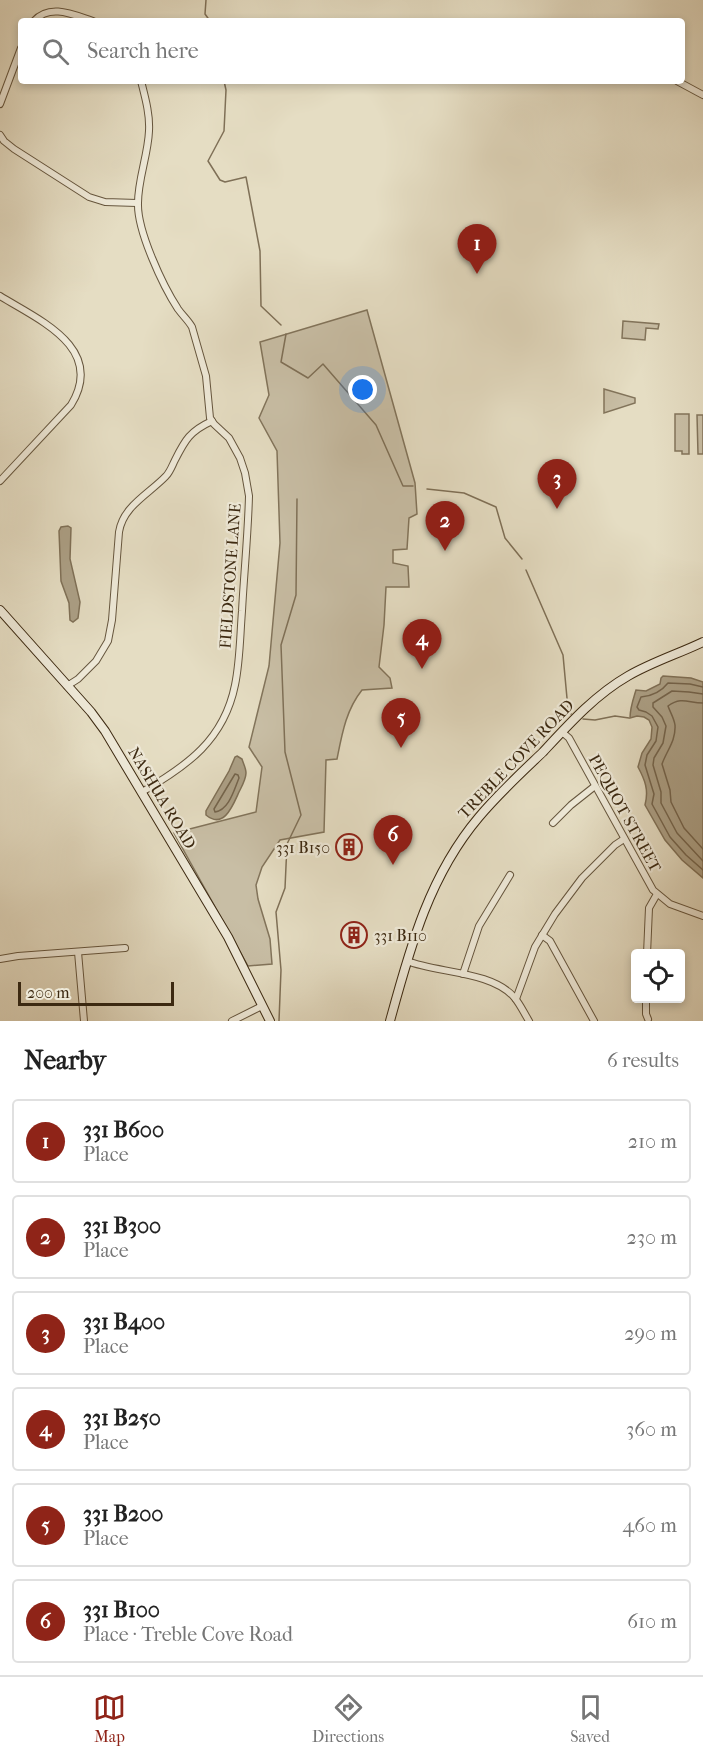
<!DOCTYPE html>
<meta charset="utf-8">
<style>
:root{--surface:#fff;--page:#f2f2f2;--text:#222;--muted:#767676;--line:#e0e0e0;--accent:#8f2418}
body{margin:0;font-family:"IM FELL French Canon",serif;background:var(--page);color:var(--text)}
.controls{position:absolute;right:18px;bottom:18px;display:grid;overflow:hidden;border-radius:6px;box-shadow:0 3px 9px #0003}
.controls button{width:54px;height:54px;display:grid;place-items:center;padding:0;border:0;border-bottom:2px solid var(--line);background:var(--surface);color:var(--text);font:30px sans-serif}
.scale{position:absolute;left:18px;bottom:15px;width:156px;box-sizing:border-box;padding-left:6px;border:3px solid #3c2911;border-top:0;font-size:16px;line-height:21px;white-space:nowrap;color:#3c2911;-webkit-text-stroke:4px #eee9d8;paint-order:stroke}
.you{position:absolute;left:363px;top:390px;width:21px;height:21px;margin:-15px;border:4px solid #fff;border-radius:50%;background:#1a73e8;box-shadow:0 0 0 9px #1a73e833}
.badge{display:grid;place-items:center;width:39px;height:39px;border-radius:50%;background:var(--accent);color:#fff;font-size:20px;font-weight:700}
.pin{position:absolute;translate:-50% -50px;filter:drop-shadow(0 2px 3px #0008)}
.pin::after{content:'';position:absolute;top:32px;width:21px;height:18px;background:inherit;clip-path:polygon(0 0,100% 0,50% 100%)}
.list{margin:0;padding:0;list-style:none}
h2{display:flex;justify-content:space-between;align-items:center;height:78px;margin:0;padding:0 24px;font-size:26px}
h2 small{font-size:20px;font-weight:400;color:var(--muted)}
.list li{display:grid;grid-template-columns:39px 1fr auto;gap:18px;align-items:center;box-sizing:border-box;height:84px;margin:0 12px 12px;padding:0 12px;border:2px solid var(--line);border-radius:6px}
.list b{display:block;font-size:22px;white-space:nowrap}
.list p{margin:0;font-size:20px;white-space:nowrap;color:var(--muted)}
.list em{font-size:20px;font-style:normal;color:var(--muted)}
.icon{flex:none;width:33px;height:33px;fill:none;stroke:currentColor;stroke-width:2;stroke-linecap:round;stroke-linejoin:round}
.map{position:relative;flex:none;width:703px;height:1021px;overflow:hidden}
.search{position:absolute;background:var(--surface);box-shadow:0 3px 9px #0003;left:18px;right:18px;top:18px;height:66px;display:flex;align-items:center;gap:15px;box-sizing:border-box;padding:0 21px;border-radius:6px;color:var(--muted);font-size:22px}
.sheet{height:654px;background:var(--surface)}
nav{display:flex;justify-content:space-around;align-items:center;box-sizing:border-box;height:84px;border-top:2px solid var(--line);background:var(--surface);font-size:16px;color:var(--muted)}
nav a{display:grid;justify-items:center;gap:3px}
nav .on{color:var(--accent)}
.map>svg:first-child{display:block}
.green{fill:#c8bea5;stroke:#82745b;stroke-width:1.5}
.water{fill:#aca086;stroke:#7f7057;stroke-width:1.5}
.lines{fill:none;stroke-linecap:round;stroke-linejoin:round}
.shore{stroke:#74644c;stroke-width:1.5}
.stream{stroke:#7f7057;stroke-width:1.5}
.street-casing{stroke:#66563e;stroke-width:8}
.secondary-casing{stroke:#3c2911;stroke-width:10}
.street{stroke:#eee9d8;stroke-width:6}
.secondary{stroke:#eee9d8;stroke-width:8}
.labels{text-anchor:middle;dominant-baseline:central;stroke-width:4.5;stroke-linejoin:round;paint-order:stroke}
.street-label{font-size:16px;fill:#3c2911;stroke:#eee9d8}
.poi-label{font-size:16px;fill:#3c2911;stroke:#eee9d8;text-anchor:end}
</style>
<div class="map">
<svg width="703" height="1021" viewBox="0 0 703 1021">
<rect width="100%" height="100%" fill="#e5ddc3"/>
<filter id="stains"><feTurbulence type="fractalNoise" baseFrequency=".00333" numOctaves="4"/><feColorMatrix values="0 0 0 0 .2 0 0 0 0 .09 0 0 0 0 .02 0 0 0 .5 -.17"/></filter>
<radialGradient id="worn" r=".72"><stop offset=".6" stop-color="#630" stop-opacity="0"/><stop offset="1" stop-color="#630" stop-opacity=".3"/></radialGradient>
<g class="green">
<path d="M367 310 415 483 417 514 409 518 407 549 393 550V563L408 566 409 587H386L384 625 379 667 390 678 392 688 362 690C346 710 342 734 337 759L326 760 324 832 280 840 262 867 256 885 258 899 270 939 272 964 248 966 174 833 256 812 262 767 249 747 269 666 280 543 277 451 259 418 269 395 260 342Z"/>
<path d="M623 321 659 324 658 329 646 328 645 340 622 338Z"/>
<path d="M604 389 635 398V403L604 413Z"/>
<path d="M675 414H689V454H682V451H675Z"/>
<path d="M697 415H703V454H698Z"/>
</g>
<g class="water">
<path d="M68 526 71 528 70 559 80 602 78 618 73 622 70 620 69 603 61 581 59 531 61 527Z"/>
<path d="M663 676 691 678 703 682V878L682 860 665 840 645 805C649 790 645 780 638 767L642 753 651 739 652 727 649 720 644 717 637 716 630 718C630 708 633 700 636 690L646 691 660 684 661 678Z"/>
<path d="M237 756 242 759C243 763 246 768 246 773 246 779 242 786 239 792 233 805 224 830 206 815V811L229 771 235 757Z"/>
</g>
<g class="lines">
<g class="shore">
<path d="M703 687 690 684 668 683C661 692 653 696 641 697L637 707 639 710 646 712 652 716 658 727 656 741 647 755 645 765 654 794 652 804 670 837 686 855 703 870"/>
<path d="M703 694 689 692 672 691 653 703V707L662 717 666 726 663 743 654 758 653 765 661 792V803L677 833 703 861"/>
<path d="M703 703C688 703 682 696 668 706 670 712 674 718 675 725 676 741 667 750 662 764L670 790 671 802 684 828 703 849"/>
<path d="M235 774 238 775 239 778C234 790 229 810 215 812L214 809Z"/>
</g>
<g class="stream">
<path d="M206 0 205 14 210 21"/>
<path d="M224 81 226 90 224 131 208 161 220 180 225 182 246 177 260 251 261 306 281 325"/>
<path d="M286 334 281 362 308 378 323 364 376 425 403 486H413"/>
<path d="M427 489 464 493 496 507 505 538 522 559"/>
<path d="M526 570 563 655 568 709 571 714"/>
<path d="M583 719 595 720 615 716 629 718"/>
<path d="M279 1021 281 970 276 912 285 888 287 844 301 815 285 752 281 645 296 595 297 499"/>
</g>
<defs>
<g id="street">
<path d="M34 21C50 3 74 15 93 21"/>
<path d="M141 81C145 97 150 114 149 131 148 155 138 179 138 203 137 231 163 286 178 309 183 316 188 320 192 327L206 376 210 418 214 424 229 438 240 458 245 473 249 496C248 535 244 573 242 611 240 636 240 661 235 685 224 740 187 766 142 792"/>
<path d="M677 81 703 95"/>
<path d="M0 104 21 48"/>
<path d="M0 135 4 141 14 149 89 197 105 202 137 203"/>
<path d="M0 296C39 320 106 348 71 405L0 481"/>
<path d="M67 686 78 679 96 661 108 641 112 620 119 532C123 506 149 494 166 476 170 472 172 466 175 460 185 440 190 431 212 421"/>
<path d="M562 732 569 738 653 890 670 904 703 916"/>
<path d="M553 823 571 805 595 786"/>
<path d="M542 935 550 941 594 1021"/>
<path d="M78 952 84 1021"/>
<path d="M647 954 649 908 657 894"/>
<path d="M0 959 18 956 125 948"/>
<path d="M407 961C437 973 491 971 514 997 520 1004 524 1013 529 1021"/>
<path d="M463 974 479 926 510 875"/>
<path d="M516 999 535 947 555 914 582 878 615 845 624 839"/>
<path d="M646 999V1014L648 1019"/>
<path d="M232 1021 262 1006"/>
</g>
<g id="secondary">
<path d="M0 610 91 712 105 731 228 937 270 1021"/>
<path d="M390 1021C410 948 429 876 479 817 498 794 521 773 543 752 569 724 595 695 628 676 652 662 678 654 703 642"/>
</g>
</defs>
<use href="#street" class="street-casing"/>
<use href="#secondary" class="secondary-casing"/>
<use href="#street" class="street"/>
<use href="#secondary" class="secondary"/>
</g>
<defs>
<symbol id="building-ring" viewBox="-11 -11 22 22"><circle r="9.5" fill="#eee9d8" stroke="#8f2418" stroke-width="1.5"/><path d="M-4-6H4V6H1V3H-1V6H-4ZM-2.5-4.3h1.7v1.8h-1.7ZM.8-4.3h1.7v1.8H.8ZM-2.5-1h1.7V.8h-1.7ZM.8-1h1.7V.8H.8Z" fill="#8f2418"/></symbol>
</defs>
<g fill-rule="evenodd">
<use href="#building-ring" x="334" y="832" width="30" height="30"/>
<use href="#building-ring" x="339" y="920" width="30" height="30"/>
</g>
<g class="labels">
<g class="street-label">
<text transform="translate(230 576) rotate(-86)">FIELDSTONE LANE</text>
<text transform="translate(516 759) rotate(-46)">TREBLE COVE ROAD</text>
<text transform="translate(162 798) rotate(59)">NASHUA ROAD</text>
<text transform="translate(625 813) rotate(61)">PEQUOT STREET</text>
</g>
<g class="poi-label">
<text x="330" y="847">331 B150</text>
<text x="374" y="935" text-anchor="start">331 B110</text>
</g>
</g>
<rect width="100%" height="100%" filter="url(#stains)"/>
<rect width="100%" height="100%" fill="url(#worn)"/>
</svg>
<div class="controls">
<button><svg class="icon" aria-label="locate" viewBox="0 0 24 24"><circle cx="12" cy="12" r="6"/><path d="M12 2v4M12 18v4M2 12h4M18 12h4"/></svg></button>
</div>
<div class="scale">200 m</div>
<div class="you"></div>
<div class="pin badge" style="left:477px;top:274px">1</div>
<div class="pin badge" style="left:445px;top:551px">2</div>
<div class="pin badge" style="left:557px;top:509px">3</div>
<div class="pin badge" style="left:422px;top:669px">4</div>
<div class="pin badge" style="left:401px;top:748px">5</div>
<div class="pin badge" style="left:393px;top:865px">6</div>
<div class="search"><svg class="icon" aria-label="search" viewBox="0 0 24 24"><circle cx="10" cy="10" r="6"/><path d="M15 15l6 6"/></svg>Search here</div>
</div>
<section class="sheet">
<h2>Nearby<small>6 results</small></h2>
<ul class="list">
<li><span class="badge">1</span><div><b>331 B600</b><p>Place</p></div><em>210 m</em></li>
<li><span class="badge">2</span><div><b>331 B300</b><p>Place</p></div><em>230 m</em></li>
<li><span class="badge">3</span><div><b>331 B400</b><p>Place</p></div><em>290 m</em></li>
<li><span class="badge">4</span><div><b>331 B250</b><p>Place</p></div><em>360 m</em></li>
<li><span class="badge">5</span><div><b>331 B200</b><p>Place</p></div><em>460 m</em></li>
<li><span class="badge">6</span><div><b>331 B100</b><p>Place · Treble Cove Road</p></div><em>610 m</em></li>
</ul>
</section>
<nav>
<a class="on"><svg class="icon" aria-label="map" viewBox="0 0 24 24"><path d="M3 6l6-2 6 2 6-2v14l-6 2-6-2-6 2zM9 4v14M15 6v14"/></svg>Map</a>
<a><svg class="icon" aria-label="directions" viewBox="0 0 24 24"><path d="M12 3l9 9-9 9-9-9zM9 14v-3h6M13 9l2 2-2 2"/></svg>Directions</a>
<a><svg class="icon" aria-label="saved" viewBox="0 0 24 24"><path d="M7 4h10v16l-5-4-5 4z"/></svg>Saved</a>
</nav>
